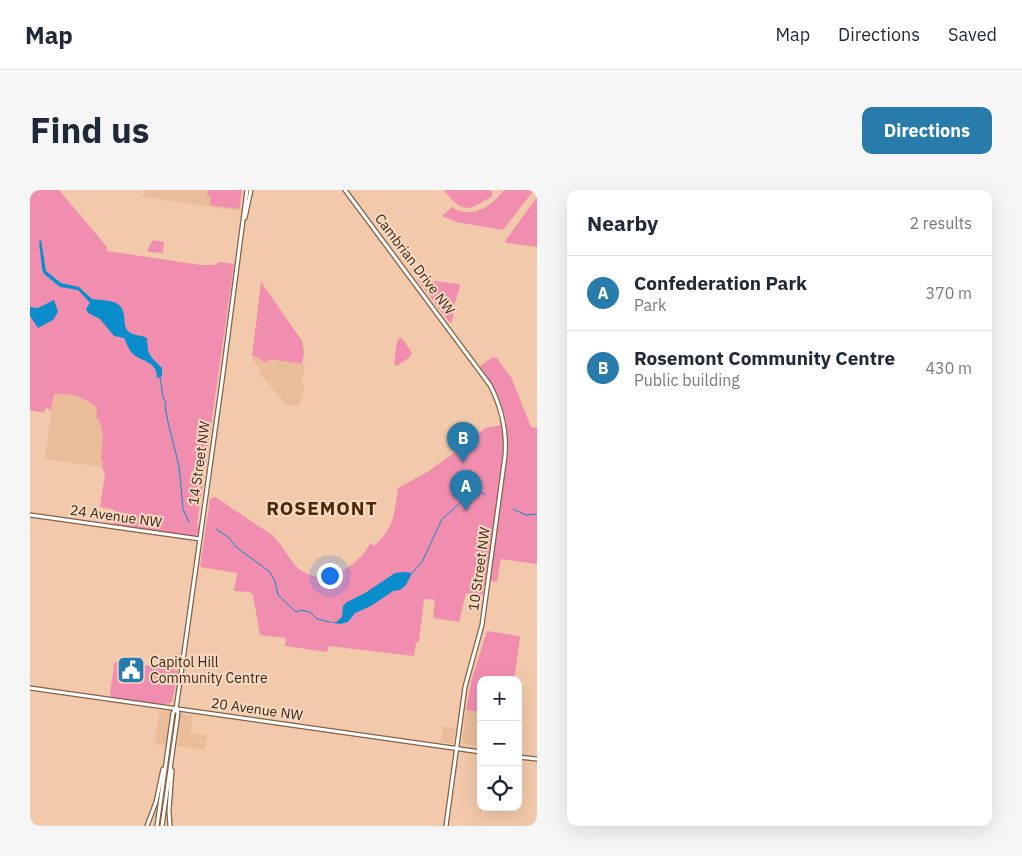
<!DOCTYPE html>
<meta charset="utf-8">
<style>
:root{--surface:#fff;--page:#f6f6f7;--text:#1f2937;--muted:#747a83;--line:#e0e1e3;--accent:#287cac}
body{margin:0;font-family:"IBM Plex Sans",sans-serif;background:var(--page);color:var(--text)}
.controls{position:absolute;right:15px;bottom:15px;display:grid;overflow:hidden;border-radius:10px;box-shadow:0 5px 20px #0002}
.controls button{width:45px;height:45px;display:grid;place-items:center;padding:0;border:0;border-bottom:1px solid var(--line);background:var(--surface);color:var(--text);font:25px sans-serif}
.you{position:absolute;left:299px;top:385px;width:18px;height:18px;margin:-12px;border:4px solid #fff;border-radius:50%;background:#1a73e8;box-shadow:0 0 0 8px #1a73e833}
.badge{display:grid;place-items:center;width:32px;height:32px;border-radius:50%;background:var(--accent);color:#fff;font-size:16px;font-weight:700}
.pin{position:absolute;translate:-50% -41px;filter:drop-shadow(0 1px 2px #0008)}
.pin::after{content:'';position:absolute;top:26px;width:18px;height:15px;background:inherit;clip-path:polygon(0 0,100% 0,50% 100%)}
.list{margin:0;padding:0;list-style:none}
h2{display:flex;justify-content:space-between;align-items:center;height:65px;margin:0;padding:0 20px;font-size:21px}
h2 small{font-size:16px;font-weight:400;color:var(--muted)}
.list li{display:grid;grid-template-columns:32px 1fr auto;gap:15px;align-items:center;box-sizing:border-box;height:75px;padding:0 20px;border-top:1px solid var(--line)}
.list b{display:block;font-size:19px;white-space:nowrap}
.list p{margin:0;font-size:16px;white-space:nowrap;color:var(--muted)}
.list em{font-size:16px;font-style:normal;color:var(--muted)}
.icon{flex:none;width:28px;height:28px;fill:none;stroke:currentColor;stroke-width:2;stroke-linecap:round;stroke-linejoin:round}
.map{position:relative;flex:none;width:507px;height:636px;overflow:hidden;border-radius:10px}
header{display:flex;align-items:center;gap:30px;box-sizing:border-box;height:70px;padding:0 25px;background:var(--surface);border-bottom:1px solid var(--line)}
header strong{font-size:24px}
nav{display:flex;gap:28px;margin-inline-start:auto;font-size:18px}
.intro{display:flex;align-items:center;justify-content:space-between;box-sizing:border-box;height:120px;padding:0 30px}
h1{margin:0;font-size:35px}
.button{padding:12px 22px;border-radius:10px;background:var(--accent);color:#fff;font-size:18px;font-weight:700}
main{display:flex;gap:30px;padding:0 30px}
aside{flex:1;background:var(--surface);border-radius:10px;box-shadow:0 5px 20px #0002}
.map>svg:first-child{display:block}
.built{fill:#ebbc99}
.green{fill:#f18eaf}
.water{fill:#0a8dcb}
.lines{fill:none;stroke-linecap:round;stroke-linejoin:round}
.stream{stroke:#0a8dcb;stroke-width:1}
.tertiary-casing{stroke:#846044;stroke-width:5.5}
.secondary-casing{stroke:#846044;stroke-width:5.5}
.tertiary{stroke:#fff;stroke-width:3}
.secondary{stroke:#fff;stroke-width:3}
.labels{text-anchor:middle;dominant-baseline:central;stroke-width:4;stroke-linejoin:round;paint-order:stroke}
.street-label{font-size:14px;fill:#392a1e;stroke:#f9d8c0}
.poi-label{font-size:14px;fill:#392a1e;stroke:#f9d8c0;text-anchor:start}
.district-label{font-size:19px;font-weight:bold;letter-spacing:1px;fill:#49290d;stroke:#f9d8c0}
</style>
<header>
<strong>Map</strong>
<nav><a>Map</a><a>Directions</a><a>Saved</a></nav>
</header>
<div class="intro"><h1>Find us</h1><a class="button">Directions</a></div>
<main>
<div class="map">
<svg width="507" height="636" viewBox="0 0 507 636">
<rect width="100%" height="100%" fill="#f2c9ab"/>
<g class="built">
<path d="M116 0H212L210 21 113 7 112 6Z"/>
<path d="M231 92 273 154 274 162 272 173 275 175 272 191 274 200 269 216 255 214 230 183 231 182 223 170Z"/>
<path d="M35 203 51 206 67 218 73 238 72 277 15 269 24 204Z"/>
<path d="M436 520 451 522V557L432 553Z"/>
<path d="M129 521H141L136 555H125Z"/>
<path d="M150 524 163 526 160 543 177 545 175 560 147 556Z"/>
<path d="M413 536 425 538 423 554 411 552Z"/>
</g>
<g class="green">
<path d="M0 0H29L77 57V61L171 75H184L190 72 204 74 167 335 169 336 168 343 164 347 83 335 85 320 70 317 75 284 72 277 73 271 71 270 73 245 69 229 66 228 67 218C54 207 42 203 24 204L21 221 18 218 15 219 14 223 0 220Z"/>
<path d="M178 0H212L209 19 180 15 181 7 177 6Z"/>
<path d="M414 0H460L462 2V6C437 22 433 24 414 0Z"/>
<path d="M474 0H504L473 40 426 32 412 26 422 17C441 30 461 17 474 0Z"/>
<path d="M507 7V57L476 53 475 51Z"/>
<path d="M123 50 134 52 133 63 119 62 117 60Z"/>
<path d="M387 89 429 94 430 97 425 113 422 132 420 133Z"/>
<path d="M231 92 272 151 274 162 272 174 241 169 234 172 227 167 222 166Z"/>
<path d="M370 148H372L382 163 380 167 367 176 364 174 367 151Z"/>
<path d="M463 167 464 168 466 167 481 187 501 237 507 238V372L506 374 471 369 467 392 455 390 453 405 436 403 429 432 403 428 405 410 394 409 389 451 386 453 384 466 298 456 297 462 255 456 256 448 230 445 223 405 220 402 204 401 207 383 170 377 180 309 185 307 242 345C252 354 257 366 266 376 288 398 317 383 334 363 337 360 338 356 341 353L344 356C365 337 364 324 368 298L399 281 439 252 455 238 477 234C472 212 463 195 450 176Z"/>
<path d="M457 441 489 446 490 448 484 490H451V522L436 520 442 488Z"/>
<path d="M87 471 146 480 148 481 142 512C133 518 95 509 83 508L80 504 84 474Z"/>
</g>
<g class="water">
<path d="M11 50 16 81 31 93 49 97 62 109C73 111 93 108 94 126 95 132 94 137 98 141 102 146 112 145 117 148L118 161 122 168 132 178V186L127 188C127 170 110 172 102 163 98 159 97 153 94 148L84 146 70 129 58 123 56 119 60 113 48 100 30 97 14 84 12 79 9 51Z"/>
<path d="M24 110 28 122 23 130 8 138 0 126V117L8 118Z"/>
<path d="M374 382 382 383 376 395 370 400 363 401 341 416 325 423 318 432 310 434 300 432H306L312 427 313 416 317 412 335 403 365 383Z"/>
</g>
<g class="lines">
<g class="stream">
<path d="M130 187 133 207 136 213 135 216 138 232 149 276 153 319 159 332"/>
<path d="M483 319 496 325 507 324"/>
<path d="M186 339 198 347 206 357 240 382 245 391 248 405 265 421 268 422 270 420 280 422 287 429 300 432"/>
<path d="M382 383 392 372 412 329 429 314 437 305 447 300 456 305"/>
</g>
<defs>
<g id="tertiary">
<path d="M315 0 460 195C472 218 477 240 475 266L452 435 435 497 416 636"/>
<path d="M0 325 170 349"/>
<path d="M0 498 451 562"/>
<path d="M488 567 507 569"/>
</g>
<g id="secondary">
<path d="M215 28 221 0"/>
<path d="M117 636 126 612 133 579"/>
<path d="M127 636 143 523 146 519"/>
<path d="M132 636 148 523 146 519 152 477 192 191 217 0"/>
<path d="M140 636 139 621 142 580"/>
</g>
</defs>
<use href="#tertiary" class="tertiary-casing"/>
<use href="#secondary" class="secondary-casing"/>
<use href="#tertiary" class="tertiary"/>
<use href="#secondary" class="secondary"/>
</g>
<defs>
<symbol id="civic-square" viewBox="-11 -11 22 22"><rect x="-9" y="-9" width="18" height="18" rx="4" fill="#287cac" stroke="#f9d8c0"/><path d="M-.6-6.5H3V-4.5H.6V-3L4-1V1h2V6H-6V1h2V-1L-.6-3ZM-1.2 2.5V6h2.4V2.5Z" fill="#fff"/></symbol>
</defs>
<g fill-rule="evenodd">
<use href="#civic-square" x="85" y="464" width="32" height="32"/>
</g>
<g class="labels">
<g class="street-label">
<text transform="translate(385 74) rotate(53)">Cambrian Drive NW</text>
<text transform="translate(169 273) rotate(-82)">14 Street NW</text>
<text transform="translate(86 326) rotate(8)">24 Avenue NW</text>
<text transform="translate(449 379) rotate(-82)">10 Street NW</text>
<text transform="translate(227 519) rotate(8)">20 Avenue NW</text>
</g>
<g class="poi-label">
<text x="120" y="472">Capitol Hill<tspan x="120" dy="16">Community Centre</tspan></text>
</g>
<g class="district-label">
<text x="292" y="318">ROSEMONT</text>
</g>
</g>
</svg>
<div class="controls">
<button>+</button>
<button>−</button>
<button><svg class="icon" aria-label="locate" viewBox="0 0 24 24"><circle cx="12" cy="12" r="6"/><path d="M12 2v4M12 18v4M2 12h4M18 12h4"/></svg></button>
</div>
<div class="you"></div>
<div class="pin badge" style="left:436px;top:321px">A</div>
<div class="pin badge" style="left:433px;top:273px">B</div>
</div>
<aside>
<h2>Nearby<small>2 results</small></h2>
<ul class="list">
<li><span class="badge">A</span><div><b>Confederation Park</b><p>Park</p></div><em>370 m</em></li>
<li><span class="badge">B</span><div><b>Rosemont Community Centre</b><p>Public building</p></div><em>430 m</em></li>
</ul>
</aside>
</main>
